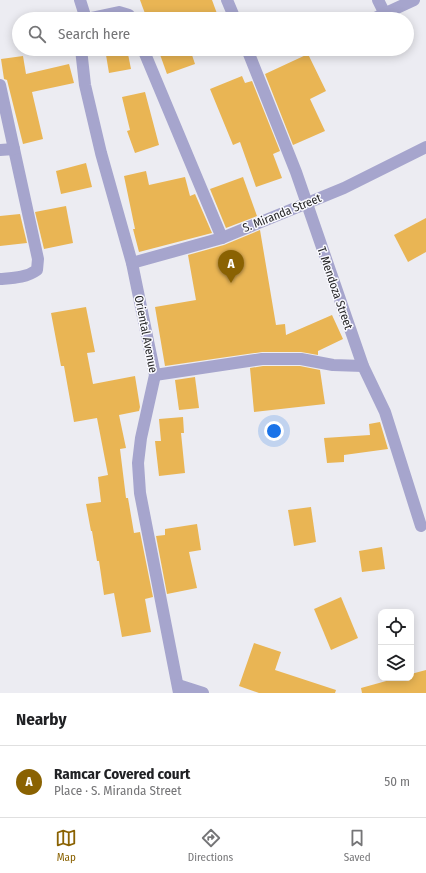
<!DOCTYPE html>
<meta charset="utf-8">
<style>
:root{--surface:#fff;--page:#f2f2f2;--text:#202124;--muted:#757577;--line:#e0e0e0;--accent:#8a6202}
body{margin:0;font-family:"Fira Sans Condensed",sans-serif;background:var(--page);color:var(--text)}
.controls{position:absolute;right:12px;bottom:12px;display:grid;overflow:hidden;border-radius:8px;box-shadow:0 2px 10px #0003}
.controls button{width:36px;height:36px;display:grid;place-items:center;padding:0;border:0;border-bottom:1px solid var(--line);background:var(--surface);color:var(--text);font:20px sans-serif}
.you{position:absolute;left:274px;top:431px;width:14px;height:14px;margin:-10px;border:3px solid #fff;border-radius:50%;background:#1a73e8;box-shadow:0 0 0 6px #1a73e833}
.badge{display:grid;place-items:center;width:26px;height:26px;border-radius:50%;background:var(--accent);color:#fff;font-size:13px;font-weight:700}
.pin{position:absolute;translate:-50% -33px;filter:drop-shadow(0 1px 2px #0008)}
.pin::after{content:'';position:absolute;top:21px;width:14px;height:12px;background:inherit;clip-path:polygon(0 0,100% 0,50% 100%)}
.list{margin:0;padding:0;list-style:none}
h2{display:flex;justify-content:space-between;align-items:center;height:52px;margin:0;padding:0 16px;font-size:17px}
h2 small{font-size:13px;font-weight:400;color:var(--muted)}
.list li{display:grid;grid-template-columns:26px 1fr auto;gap:12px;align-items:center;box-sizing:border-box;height:72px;padding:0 16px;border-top:1px solid var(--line)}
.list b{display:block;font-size:15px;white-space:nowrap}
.list p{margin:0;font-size:13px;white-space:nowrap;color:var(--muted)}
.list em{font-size:13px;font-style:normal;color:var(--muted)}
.icon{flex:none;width:22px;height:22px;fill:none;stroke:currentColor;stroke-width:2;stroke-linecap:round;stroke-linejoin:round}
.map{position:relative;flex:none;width:426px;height:693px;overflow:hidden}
.search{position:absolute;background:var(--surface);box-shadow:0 2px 10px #0003;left:12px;right:12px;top:12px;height:44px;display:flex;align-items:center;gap:10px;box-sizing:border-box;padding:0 14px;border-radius:22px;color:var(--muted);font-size:15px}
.sheet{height:124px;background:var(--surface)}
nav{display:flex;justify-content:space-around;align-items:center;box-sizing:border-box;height:56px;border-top:1px solid var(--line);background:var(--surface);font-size:11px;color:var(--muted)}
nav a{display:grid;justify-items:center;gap:2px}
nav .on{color:var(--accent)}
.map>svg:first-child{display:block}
.building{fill:#e9b554}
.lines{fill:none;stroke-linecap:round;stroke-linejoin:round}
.minor{stroke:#a6a5cd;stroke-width:12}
.labels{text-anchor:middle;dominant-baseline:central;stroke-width:3;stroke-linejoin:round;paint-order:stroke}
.street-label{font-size:12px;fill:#272729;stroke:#fafaff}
</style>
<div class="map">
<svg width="426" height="693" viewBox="0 0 426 693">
<rect width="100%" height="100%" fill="#ececf2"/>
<g class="building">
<path d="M140 0H212L219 19H147Z"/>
<path d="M105 49H127L131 69 109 73Z"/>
<path d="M158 49H190L195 64 167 74Z"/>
<path d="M308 54 326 91 310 99 325 131 293 145 265 74Z"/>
<path d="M23 56 26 74 69 64 74 83 32 92 43 139 23 144 7 80 4 79 1 59Z"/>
<path d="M242 76 245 83 252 81 280 151 273 154 282 178 256 187 240 142 233 145 210 89Z"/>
<path d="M145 92 159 145 135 153 127 131 130 130 122 97Z"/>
<path d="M86 163 92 187 61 194 56 171Z"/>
<path d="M146 171 149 185 185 177 190 196 195 194 212 233 139 252 133 229H135L124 176Z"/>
<path d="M243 177 257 216 226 228 210 189Z"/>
<path d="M66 206 73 243 44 249 35 212Z"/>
<path d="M20 214 27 243 0 246V216Z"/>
<path d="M426 218V252L408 262 394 235Z"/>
<path d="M260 230 276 325 285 324 286 335 332 315 343 339 318 351V355L301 352H262L165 366 155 307 196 300 188 255 224 245Z"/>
<path d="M86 307 95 352 87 353 93 384 135 376 140 407 139 411 119 415 126 448 120 449 126 498H128L134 533 140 532 153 597 145 599 151 632 122 637 114 593 104 595 99 561H97L92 531H91L86 504 101 502 98 477 108 475 97 418 74 422 64 366H61L51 313Z"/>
<path d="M263 366H300L320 370 325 404 254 412 250 368Z"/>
<path d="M195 377 199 408 179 410 175 380Z"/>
<path d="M183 417 184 433H181L185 473 159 476 155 441H161L159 419Z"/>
<path d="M380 422 388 449 344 455V462L327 463 324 438 370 435 369 424Z"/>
<path d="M311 507 316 542 294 546 288 510Z"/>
<path d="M197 524 201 550 189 552 197 588 167 594 156 536 165 535V529Z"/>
<path d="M382 547 385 569 362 572 359 551Z"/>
<path d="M341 597 358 638 331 650 314 609Z"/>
<path d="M254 643 281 652 275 670 336 690 335 693H259L239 686Z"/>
<path d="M426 670V693H362L361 688 397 678H411V674Z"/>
</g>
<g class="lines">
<g class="minor">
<path d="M80 0 86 19"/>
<path d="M227 0 235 19"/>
<path d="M378 0 385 14"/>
<path d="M86 19 119 12 129 15 131 19"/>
<path d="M373 19 414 0"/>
<path d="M81 49 85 85 101 153 132 263 155 375 141 438 138 463 140 493 179 693"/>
<path d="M143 49 222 238"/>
<path d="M247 49 296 172 363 366 385 412 421 526"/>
<path d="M0 85 38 259 37 270C26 278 13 278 0 279"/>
<path d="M0 150 14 149"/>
<path d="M132 263 222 238 344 188 426 147"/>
<path d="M155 375 262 359H301L333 365 363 366"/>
<path d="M178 685 203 693"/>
</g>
</g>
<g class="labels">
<g class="street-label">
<text transform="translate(282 213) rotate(-22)">S. Miranda Street</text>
<text transform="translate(335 288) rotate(71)">T. Mendoza Street</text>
<text transform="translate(146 334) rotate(79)">Oriental Avenue</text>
</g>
</g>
</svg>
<div class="controls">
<button><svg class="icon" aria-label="locate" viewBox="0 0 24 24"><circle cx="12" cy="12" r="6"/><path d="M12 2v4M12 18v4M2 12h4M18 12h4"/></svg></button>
<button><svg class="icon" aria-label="layers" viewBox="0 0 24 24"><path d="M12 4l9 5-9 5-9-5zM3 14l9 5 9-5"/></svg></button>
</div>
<div class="you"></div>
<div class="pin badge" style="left:231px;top:283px">A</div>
<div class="search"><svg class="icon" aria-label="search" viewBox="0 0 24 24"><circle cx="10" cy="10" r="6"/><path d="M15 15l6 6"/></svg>Search here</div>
</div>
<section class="sheet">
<h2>Nearby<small></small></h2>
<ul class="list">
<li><span class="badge">A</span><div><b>Ramcar Covered court</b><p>Place · S. Miranda Street</p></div><em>50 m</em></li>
</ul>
</section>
<nav>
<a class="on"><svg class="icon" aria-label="map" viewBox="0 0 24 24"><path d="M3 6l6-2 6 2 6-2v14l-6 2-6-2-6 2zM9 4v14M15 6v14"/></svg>Map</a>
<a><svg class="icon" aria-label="directions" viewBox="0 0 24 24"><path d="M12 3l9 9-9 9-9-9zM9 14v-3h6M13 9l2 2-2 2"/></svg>Directions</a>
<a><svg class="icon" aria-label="saved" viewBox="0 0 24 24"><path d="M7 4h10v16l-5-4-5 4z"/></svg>Saved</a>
</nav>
